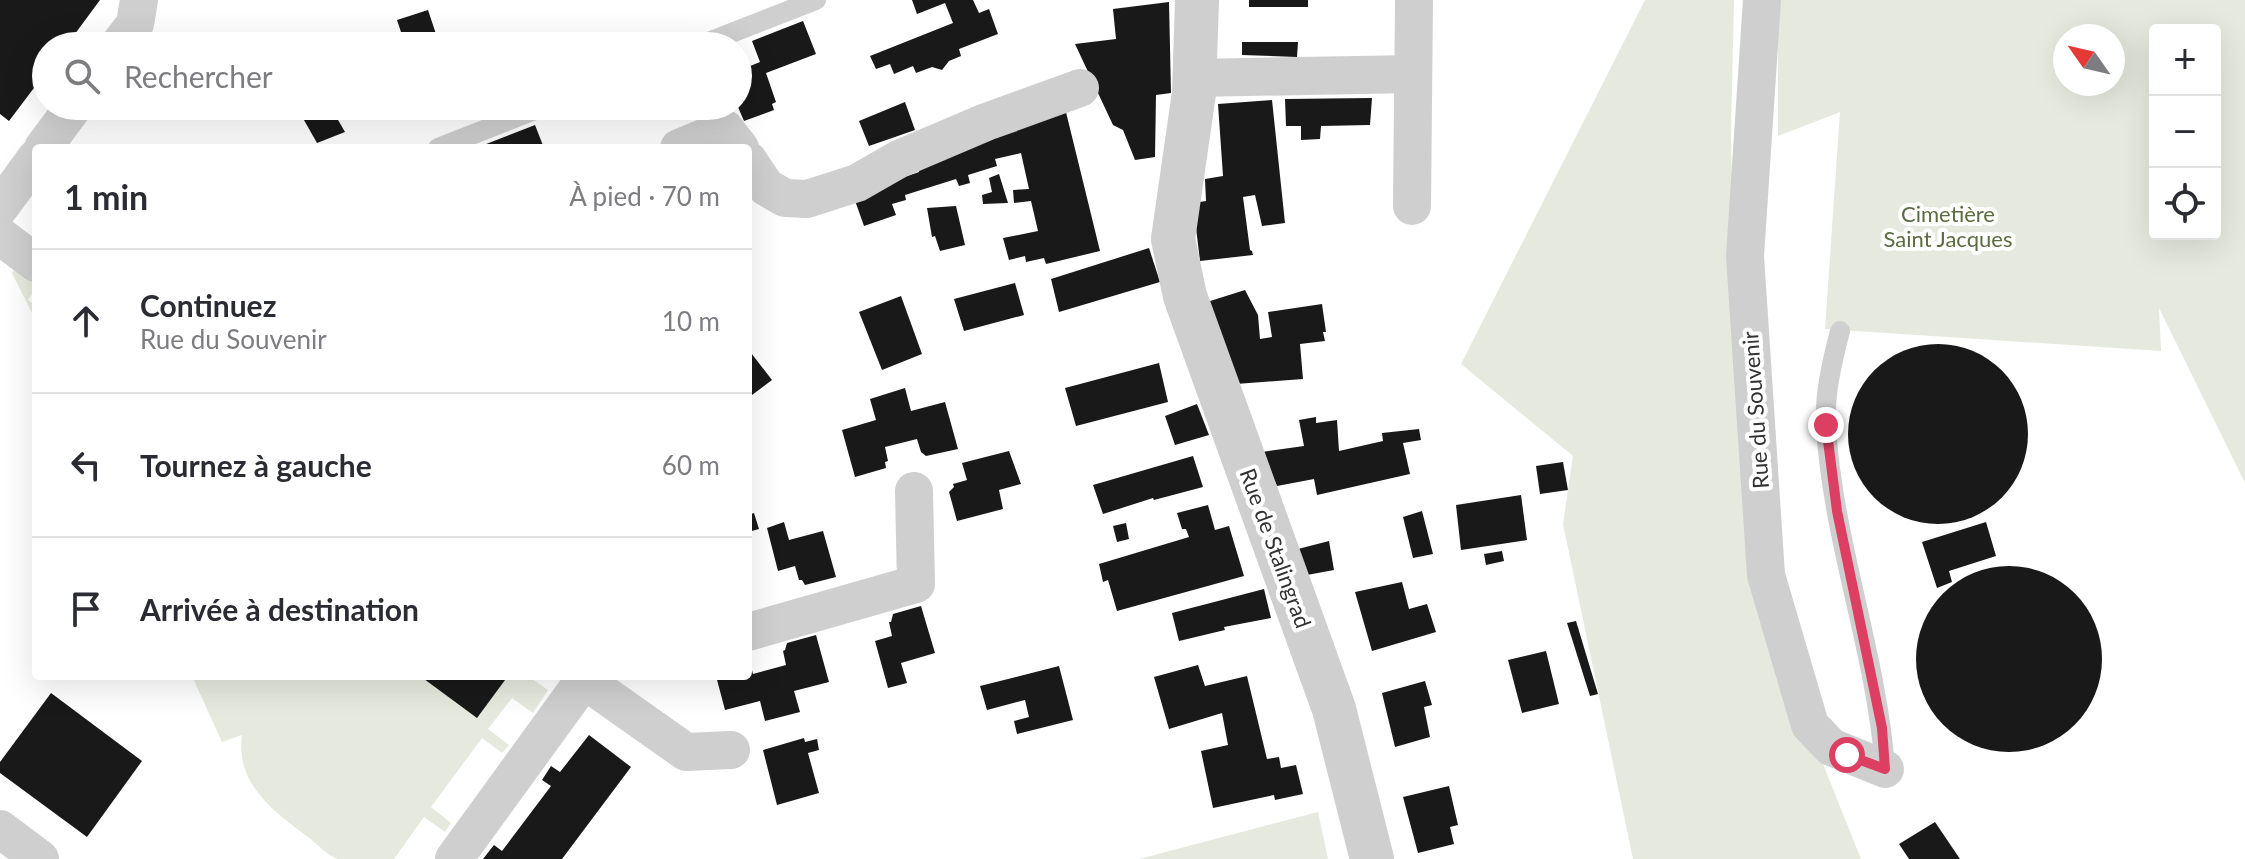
<!DOCTYPE html>
<html lang="fr">
<meta charset="utf-8">
<style>
:root{--surface:#fff;--page:#f2f2f3;--text:#2b2b33;--muted:#7c7c81;--line:#e1e1e2}
body{margin:0;font-family:Lato,sans-serif;background:var(--page);color:var(--text)}
.controls{position:absolute;right:24px;top:24px;display:grid;overflow:hidden;border-radius:8px;box-shadow:0 8px 32px #0002}
.controls button{width:72px;height:72px;display:grid;place-items:center;padding:0;border:0;border-bottom:2px solid var(--line);background:var(--surface);color:var(--text);font:40px sans-serif}
.compass{position:absolute;left:2053px;top:24px;width:72px;height:72px;border-radius:50%;background:var(--surface);box-shadow:0 8px 32px #0002;rotate:304deg}
.stop{position:absolute;width:24px;height:24px;margin:-18px;border:6px solid #dd3f62;border-radius:50%;background:#fff}
.stop.end{background:#dd3f62;border-color:#fff;box-shadow:0 2px 8px #0008}
.list{margin:0;padding:0;list-style:none}
h2{display:flex;justify-content:space-between;align-items:center;height:104px;margin:0;padding:0 32px;font-size:34px}
h2 small{font-size:26px;font-weight:400;color:var(--muted)}
.list li{display:grid;grid-template-columns:52px 1fr auto;gap:24px;align-items:center;box-sizing:border-box;height:144px;padding:0 32px;border-top:2px solid var(--line)}
.list b{display:block;font-size:30px;white-space:nowrap}
.list p{margin:0;font-size:26px;white-space:nowrap;color:var(--muted)}
.list em{font-size:26px;font-style:normal;color:var(--muted)}
.icon{flex:none;width:44px;height:44px;fill:none;stroke:currentColor;stroke-width:2;stroke-linecap:round;stroke-linejoin:round}
.map{position:relative;flex:none;width:2245px;height:859px;overflow:hidden}
.search{position:absolute;background:var(--surface);box-shadow:0 8px 32px #0002;left:32px;top:32px;width:720px;height:88px;display:flex;align-items:center;gap:20px;box-sizing:border-box;padding:0 28px;border-radius:44px;color:var(--muted);font-size:30px}
.panel{position:absolute;background:var(--surface);box-shadow:0 8px 32px #0002;left:32px;top:144px;width:720px;height:536px;border-radius:8px}
.map>svg:first-child{display:block}
.green{fill:#e6eade;fill-rule:evenodd}
.building{fill:#191919}
.lines{fill:none;stroke-linecap:round;stroke-linejoin:round}
.service{stroke:#cfcfcf;stroke-width:20}
.minor{stroke:#cfcfcf;stroke-width:38}
.tertiary{stroke:#cfcfcf;stroke-width:44}
.route{stroke:#dd3f62;stroke-width:10}
.labels{text-anchor:middle;dominant-baseline:central;stroke-width:8;stroke-linejoin:round;paint-order:stroke}
.park-label{font-size:22px;fill:#5b6c40;stroke:#fff}
.street-label{font-size:22px;fill:#323232;stroke:#fff}
</style>
<div class="map">
<svg width="2245" height="859" viewBox="0 0 2245 859">
<rect width="100%" height="100%" fill="#fff"/>
<g class="green">
<path d="M1645 0H1734L1731 133 1734 326 1748 576 1861 859H1633L1563 524 1573 456 1461 364Z"/>
<path d="M1778 0H2245V483L2159 308 2161 351 1825 329 1840 112 1778 136ZM2155 30H2215V234H2155ZM2065 36H2113V84H2065Z"/>
<path d="M19 263 36 276V288L28 300 36 306V321L12 273Z"/>
<path d="M192 676H528L548 690 533 713 512 698 488 729 509 745 502 753 482 738 431 807 451 823 445 832 424 817 394 859C379 859 352 859 338 859 328 856 317 844 308 837 274 812 235 784 242 735L222 742Z"/>
<path d="M1318 812 1328 859H1139Z"/>
</g>
<g class="building">
<path d="M0 0H100L66 46H46V72L9 121 0 114Z"/>
<path d="M912 0H973L979 13 989 9 998 34 959 49 961 56 949 61 942 70 932 67 916 73 913 66 894 74 890 64 876 69 870 56 953 23 945 3 917 14Z"/>
<rect x="1249" y="0" width="59" height="7"/>
<path d="M1169 2 1171 93 1156 95 1155 157 1135 160 1123 130 1113 125 1075 44 1116 39 1113 9Z"/>
<path d="M428 10 440 46H364L401 32 397 20Z"/>
<path d="M803 21 816 54 766 73 776 102 772 104 774 110 744 121 738 107V71L760 62 752 41Z"/>
<path d="M281 36 286 46H261L259 43Z"/>
<path d="M1242 42H1298L1297 57 1242 55Z"/>
<path d="M1372 98 1370 125 1321 126 1320 139 1301 140V126H1286L1285 99Z"/>
<path d="M1272 100 1285 223 1262 226 1255 195 1243 197 1250 250 1252 251 1253 255 1200 261 1193 203 1206 201 1205 179 1223 176 1218 104Z"/>
<path d="M905 102 915 130 869 146 859 121Z"/>
<path d="M1064 104 1100 251 1046 264 1044 258 1026 262 1025 256 1009 260 1003 238 1038 231 1031 201 1014 203 1013 190 1029 189 1021 153 995 159 997 166 968 175 970 183 959 186 956 179 905 195 906 200 892 204 896 215 864 226 853 195 919 172 916 154Z"/>
<path d="M296 106H330L345 132 317 143Z"/>
<path d="M535 125 544 148H476Z"/>
<path d="M999 174 1008 203 983 204 982 195 992 192 989 178Z"/>
<path d="M956 206 965 245 940 251 935 236 932 237 927 208Z"/>
<path d="M1149 248 1160 282 1059 312 1051 279Z"/>
<path d="M1015 283 1024 315 964 331 954 299Z"/>
<path d="M1245 290 1258 315 1260 339 1272 337 1268 312 1322 304 1326 332H1323L1325 341 1300 344 1303 379 1236 384 1207 302Z"/>
<path d="M901 296 922 354 882 370 859 312Z"/>
<circle cx="1938" cy="434" r="90"/>
<path d="M748 349 772 380 748 398Z"/>
<path d="M1159 363 1168 402 1076 426 1065 388Z"/>
<path d="M905 388 911 411 945 402 958 449 926 456 921 452 917 439 885 447 888 461 885 462 886 468 855 477 842 430 876 420 870 399Z"/>
<path d="M1197 404 1209 435 1175 445 1165 416Z"/>
<path d="M1316 417V423L1337 420 1339 451 1383 441 1382 433 1419 429 1421 440 1403 443 1410 474 1317 495 1314 479 1277 486 1262 452 1304 446 1299 420Z"/>
<path d="M1009 451 1021 484 999 490 1003 509 957 521 949 492 954 487 953 484 967 480 962 463Z"/>
<path d="M1193 456 1203 487 1154 500 1153 498 1103 514 1093 485Z"/>
<path d="M1563 462 1568 490 1540 494 1536 466Z"/>
<path d="M1521 495 1527 540 1461 550 1456 505Z"/>
<path d="M1208 505 1215 530 1229 526 1244 576 1117 611 1108 580 1103 582 1099 564 1189 537 1186 529H1182L1177 513Z"/>
<path d="M1422 511 1433 554 1413 558 1403 517Z"/>
<path d="M754 513 759 529 748 532V515Z"/>
<path d="M784 522 789 540 823 531 836 577 805 585 802 580H799L795 566 778 571 767 528Z"/>
<path d="M1986 522 1996 556 1949 571 1952 582 1937 588 1922 542Z"/>
<path d="M1126 523 1129 539 1117 542 1113 526Z"/>
<path d="M1329 541 1334 570 1307 575 1298 549Z"/>
<path d="M1502 551 1504 561 1486 565 1484 554Z"/>
<circle cx="2009" cy="659" r="93"/>
<path d="M1402 582 1409 609 1427 604 1436 632 1372 651 1355 592Z"/>
<path d="M1264 589 1271 618 1224 627 1225 630 1179 641 1172 613Z"/>
<path d="M921 606 935 653 901 663 907 683 888 688 875 641 892 636 889 622H891L893 614Z"/>
<path d="M1576 621 1598 694 1590 696 1567 623Z"/>
<path d="M816 635 829 682 794 691 800 712 765 721 760 701 725 710 716 676H748V655L753 674 786 665 783 651 785 650 787 643Z"/>
<path d="M1546 651 1559 704 1522 713 1508 660Z"/>
<path d="M1198 665 1205 686 1247 676 1267 759 1279 757 1281 768 1296 765 1303 794 1275 800 1274 795 1213 808 1201 751 1228 745 1222 713 1169 729 1154 677Z"/>
<path d="M1059 666 1073 720 1017 734 1014 721 1029 717 1025 700 987 710 980 686Z"/>
<path d="M420 676H508L477 718Z"/>
<path d="M1425 681 1432 705 1424 707 1430 737 1395 747 1382 693Z"/>
<path d="M51 693 142 761 87 837 0 773V762Z"/>
<path d="M589 735 631 767 562 859H483L494 845 502 851 551 786 542 780 551 766 560 772Z"/>
<path d="M804 738 805 742 817 739 819 750 808 753 819 793 777 805 763 750Z"/>
<path d="M1449 786 1458 825 1450 827 1454 844 1418 853 1403 797Z"/>
<path d="M1935 822 1960 859H1909L1899 844Z"/>
</g>
<g class="lines">
<g class="service">
<path d="M698 46 816 0"/>
<path d="M438 148 545 106"/>
<path d="M1840 331C1832 362 1824 395 1826 427 1833 543 1877 654 1885 769"/>
</g>
<g class="minor">
<path d="M1762 0 1745 256 1766 575 1810 725 1831 747 1885 769"/>
<path d="M118 46 135 24 139 0"/>
<path d="M1195 78 1413 74"/>
<path d="M43 148 74 106"/>
<path d="M679 148 725 129 740 148"/>
<path d="M748 160 766 187 785 198 807 199 857 183 899 159 986 122 1080 88"/>
<path d="M1412 206 1414 0"/>
<path d="M0 207 36 158"/>
<path d="M0 236 36 263"/>
<path d="M748 632 916 584 914 491"/>
<path d="M584 680 686 752 731 750"/>
<path d="M0 829 40 859"/>
<path d="M454 859 584 680 579 676"/>
</g>
<path class="tertiary" d="M1197 0 1194 93 1173 239 1185 296 1334 709 1372 859"/>
</g>
<g class="lines">
<path class="route" d="M1826 425 1837 511 1882 728 1885 769 1847 755"/>
</g>
<g class="labels">
<g class="park-label">
<text x="1948" y="213">Cimetière<tspan x="1948" dy="25">Saint Jacques</tspan></text>
</g>
<g class="street-label">
<text transform="translate(1755 410) rotate(-94)">Rue du Souvenir</text>
<text transform="translate(1276 548) rotate(70)">Rue de Stalingrad</text>
</g>
</g>
</svg>
<div class="controls">
<button>+</button>
<button>−</button>
<button><svg class="icon" aria-label="locate" viewBox="0 0 24 24"><circle cx="12" cy="12" r="6"/><path d="M12 2v4M12 18v4M2 12h4M18 12h4"/></svg></button>
</div>
<svg class="compass" viewBox="-18 -18 36 36"><path d="M0-13l5 13h-10z" fill="#e53935"/><path d="M0 13l5-13h-10z" fill="#7c7c81"/></svg>
<div class="stop" style="left:1847px;top:755px"></div>
<div class="stop end" style="left:1826px;top:425px"></div>
<div class="search"><svg class="icon" aria-label="search" viewBox="0 0 24 24"><circle cx="10" cy="10" r="6"/><path d="M15 15l6 6"/></svg>Rechercher</div>
<section class="panel">
<h2>1 min<small>À pied · 70 m</small></h2>
<ul class="list">
<li><svg class="icon" aria-label="ahead" viewBox="0 0 24 24"><path d="M12 20V5M6 11l6-6 6 6"/></svg><div><b>Continuez</b><p>Rue du Souvenir</p></div><em>10 m</em></li>
<li><svg class="icon" aria-label="left" viewBox="0 0 24 24"><path d="M17 20v-9H6M10 6l-5 5 5 5"/></svg><div><b>Tournez à gauche</b></div><em>60 m</em></li>
<li><svg class="icon" aria-label="arrive" viewBox="0 0 24 24"><path d="M6 21V4h12l-3 4 3 4H6"/></svg><div><b>Arrivée à destination</b></div></li>
</ul>
</section>
</div>
